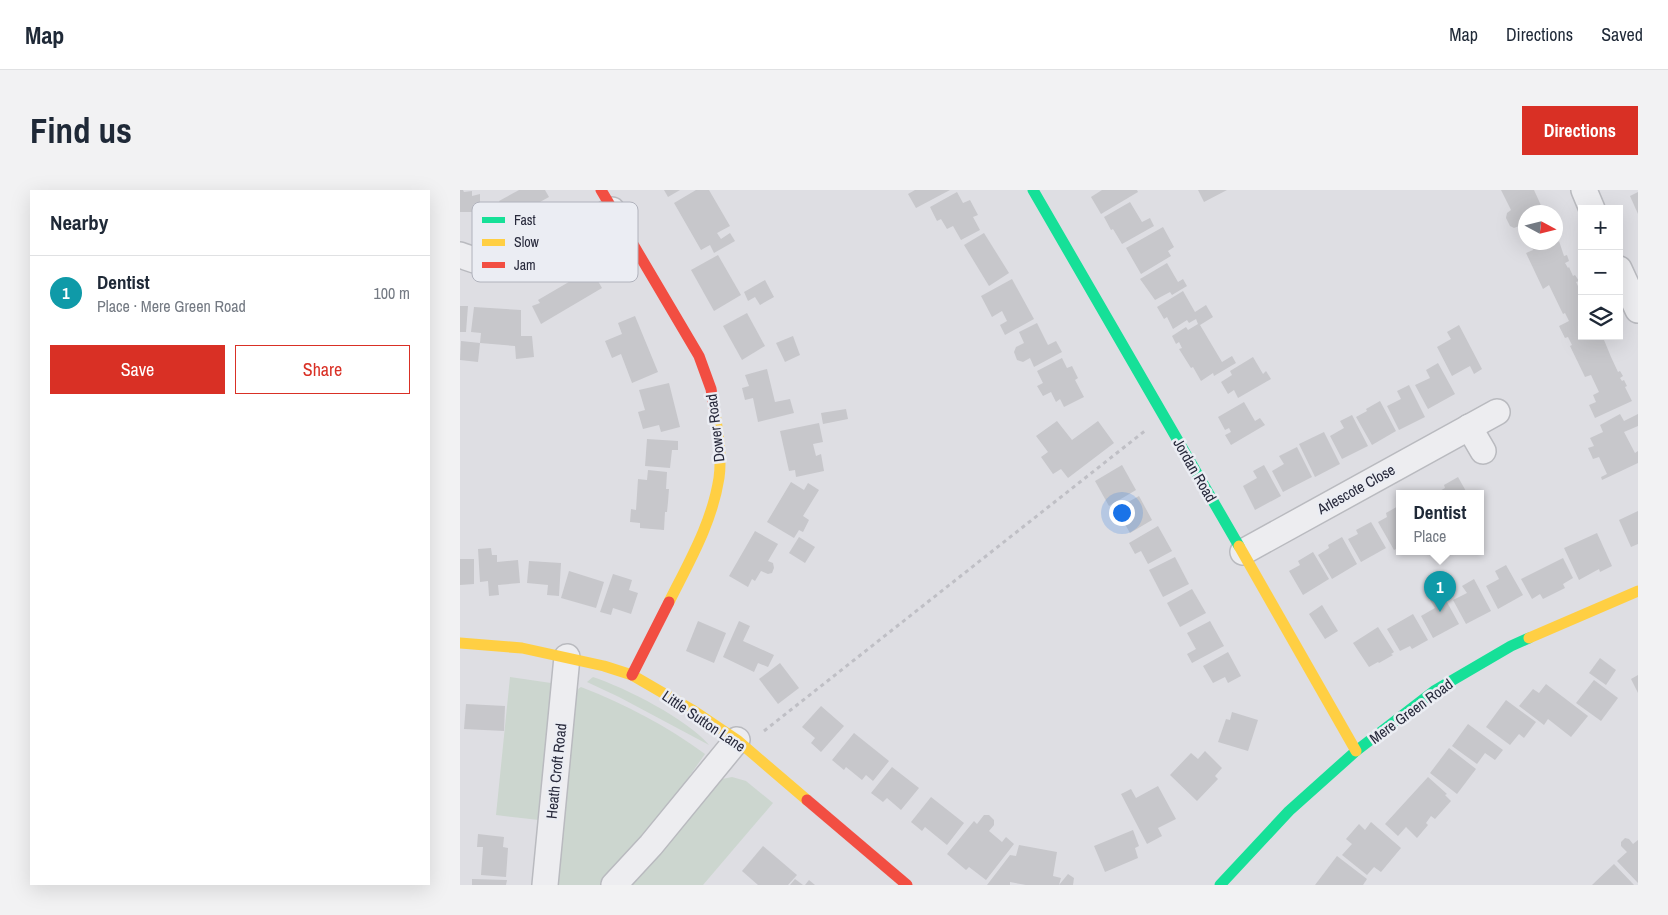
<!DOCTYPE html>
<meta charset="utf-8">
<style>
:root{--surface:#fff;--page:#f2f2f3;--text:#1f2937;--muted:#747a83;--line:#e0e1e3;--accent:#d93025}
body{margin:0;font-family:"Archivo Narrow",sans-serif;background:var(--page);color:var(--text)}
.controls{position:absolute;right:15px;top:15px;display:grid;overflow:hidden;border-radius:0px;box-shadow:0 5px 20px #0002}
.controls button{width:45px;height:45px;display:grid;place-items:center;padding:0;border:0;border-bottom:1px solid var(--line);background:var(--surface);color:var(--text);font:25px sans-serif}
.compass{position:absolute;left:1058px;top:15px;width:45px;height:45px;border-radius:50%;background:var(--surface);box-shadow:0 5px 20px #0002;rotate:97deg}
.you{position:absolute;left:661px;top:322px;width:18px;height:18px;margin:-12px;border:4px solid #fff;border-radius:50%;background:#1a73e8;box-shadow:0 0 0 8px #1a73e833}
.badge{display:grid;place-items:center;width:32px;height:32px;border-radius:50%;background:var(--accent);color:#fff;font-size:16px;font-weight:700}
.pin{position:absolute;translate:-50% -41px;filter:drop-shadow(0 1px 2px #0008)}
.pin::after{content:'';position:absolute;top:26px;width:18px;height:15px;background:inherit;clip-path:polygon(0 0,100% 0,50% 100%)}
.popup{position:absolute;left:936px;top:300px;width:88px;height:65px;box-sizing:border-box;display:grid;place-content:center;border-radius:0px;background:var(--surface);filter:drop-shadow(0 1px 4px #0005);font-size:16px;white-space:nowrap;color:var(--muted)}
.popup b{font-size:19px;color:var(--text)}
.popup::after{content:'';position:absolute;left:50%;top:100%;margin-left:-10px;border:10px solid transparent;border-top-color:var(--surface)}
.list{margin:0;padding:0;list-style:none}
h2{display:flex;justify-content:space-between;align-items:center;height:65px;margin:0;padding:0 20px;font-size:21px}
h2 small{font-size:16px;font-weight:400;color:var(--muted)}
.list li{display:grid;grid-template-columns:32px 1fr auto;gap:15px;align-items:center;box-sizing:border-box;height:75px;padding:0 20px;border-top:1px solid var(--line)}
.list b{display:block;font-size:19px;white-space:nowrap}
.list p{margin:0;font-size:16px;white-space:nowrap;color:var(--muted)}
.list em{font-size:16px;font-style:normal;color:var(--muted)}
.actions{display:flex;gap:10px;padding:15px 20px}
.actions a{flex:1;padding:11px 0;border:1px solid var(--accent);border-radius:0px;text-align:center;font-size:18px;color:var(--accent)}
.actions .main{background:var(--accent);color:#fff}
.icon{flex:none;width:28px;height:28px;fill:none;stroke:currentColor;stroke-width:2;stroke-linecap:round;stroke-linejoin:round}
.map{position:relative;flex:none;width:1178px;height:695px;overflow:hidden;border-radius:0px}
header{display:flex;align-items:center;gap:30px;box-sizing:border-box;height:70px;padding:0 25px;background:var(--surface);border-bottom:1px solid var(--line)}
header strong{font-size:24px}
nav{display:flex;gap:28px;margin-inline-start:auto;font-size:18px}
.intro{display:flex;align-items:center;justify-content:space-between;box-sizing:border-box;height:120px;padding:0 30px}
h1{margin:0;font-size:35px}
.button{padding:12px 22px;border-radius:0px;background:var(--accent);color:#fff;font-size:18px;font-weight:700}
main{display:flex;gap:30px;padding:0 30px}
aside{flex:1;background:var(--surface);border-radius:0px;box-shadow:0 5px 20px #0002}
.map>svg:first-child{display:block}
.green{fill:#ccd6cf}
.building{fill:#c7c7cb}
.lines{fill:none;stroke-linecap:round;stroke-linejoin:round}
.street-casing{stroke:#b9babf;stroke-width:28}
.path{stroke:#bfbfc5;stroke-width:3;stroke-dasharray:4 4;stroke-linecap:butt}
.street{stroke:#ededf0;stroke-width:25}
.fast{stroke:#16e098;stroke-width:11}
.slow{stroke:#ffcf43;stroke-width:11}
.jam{stroke:#f24e42;stroke-width:11}
.labels{text-anchor:middle;dominant-baseline:central;stroke-width:5;stroke-linejoin:round;paint-order:stroke}
.street-label{font-size:15px;fill:#27293b;stroke:#ebedf3}
.key{fill:#ebedf3;stroke:#b0b2bc;stroke-width:1}
.key-label{font-size:14px;fill:#27293b}
</style>
<header>
<strong>Map</strong>
<nav><a>Map</a><a>Directions</a><a>Saved</a></nav>
</header>
<div class="intro"><h1>Find us</h1><a class="button">Directions</a></div>
<main>
<aside>
<h2>Nearby<small></small></h2>
<ul class="list">
<li><span class="badge" style="background:#0f9aa8">1</span><div><b>Dentist</b><p>Place · Mere Green Road</p></div><em>100 m</em></li>
</ul>
<div class="actions"><a class="main">Save</a><a>Share</a></div>
</aside>
<div class="map">
<svg width="1178" height="695" viewBox="0 0 1178 695">
<rect width="100%" height="100%" fill="#dedee3"/>
<g class="green">
<path d="M50 487 91 493 79 630 36 625Z"/>
<path d="M133 487C166 498 227 529 249 555L159 507 127 492Z"/>
<path d="M121 497C167 515 205 535 245 564L188 645 143 695H97L114 507 118 499Z"/>
<path d="M272 587 286 591 313 613 243 695H166L262 589Z"/>
</g>
<g class="building">
<path d="M0 0H3L4 2 12 1V6L20 4V22H0Z"/>
<path d="M59 0H85L89 7 49 29 39 11Z"/>
<path d="M204 0H220L208 7Z"/>
<path d="M236 0H249L270 36 257 43 261 49 270 43 275 51 254 63 250 55 241 60 214 13Z"/>
<path d="M455 0H490L456 18 448 4Z"/>
<path d="M642 0H677L678 2 641 24 631 7Z"/>
<path d="M738 0H767L744 12Z"/>
<path d="M1041 0H1074L1084 22H1066V37L1064 34 1054 38 1050 36 1046 28 1047 23 1051 20Z"/>
<path d="M497 2 503 13 510 10 518 25 513 27 520 40 501 50 493 36 487 39 481 29 477 31 470 17Z"/>
<path d="M1178 2V24L1170 6Z"/>
<path d="M670 12 682 32 690 28 694 36 662 54 653 39 651 40 644 27Z"/>
<path d="M703 37 714 57 708 61 711 66 681 84 666 58Z"/>
<path d="M524 43 549 83 529 96 504 55Z"/>
<path d="M1096 48 1098 52 1099 51 1104 66 1107 65 1109 71 1105 73 1108 78 1109 77 1113 86 1115 85 1119 91 1116 92 1122 104V146H1144L1145 149 1144 150 1151 167 1158 182 1160 181 1163 186 1160 188 1162 191 1164 190 1167 196 1165 197 1172 211 1135 228 1129 215 1136 212 1133 205 1139 202 1131 185 1125 187 1110 156 1112 155 1108 147 1105 148 1099 136 1109 131 1105 123 1103 124 1089 95 1083 99 1066 63 1073 60 1070 52H1096Z"/>
<path d="M258 65 281 105 254 121 231 80Z"/>
<path d="M707 73 718 92 723 89 727 96 712 105 710 102 695 110 680 89Z"/>
<path d="M131 79 142 98 81 134 72 116 80 113 78 110Z"/>
<path d="M552 89 574 129 545 145 540 135 547 131 542 121 532 127 521 106Z"/>
<path d="M305 90 314 107 300 115 295 107 288 111 284 102Z"/>
<path d="M723 101 735 122 746 115 753 127 740 135 762 172 772 166 776 173 754 186 753 183 741 191 733 177 731 178 719 159 722 158 719 152 716 154 712 146 726 137 728 140 738 134 736 129 729 133 727 130 713 139 707 127 704 129 697 117Z"/>
<path d="M0 116H8L6 142H0Z"/>
<path d="M14 117 61 120V146H72L74 167 56 169 55 156 20 153 21 143 11 142Z"/>
<path d="M287 123 305 156 282 170 263 136Z"/>
<path d="M175 126 198 182 172 193 161 164 152 168 145 151 162 144 158 133Z"/>
<path d="M577 133 588 155 596 151 602 162 574 177 570 168 563 172 557 170 554 162 556 157 564 153 559 142Z"/>
<path d="M999 135 1022 179 1014 184 1010 176 992 186 977 157 991 149 987 142Z"/>
<path d="M333 146 340 165 325 172 316 153Z"/>
<path d="M1 151 20 153 18 172 0 170Z"/>
<path d="M793 167 803 184 806 181 811 189 778 208 774 200 768 204 761 192 772 185 770 181Z"/>
<path d="M602 168 607 178 612 176 618 188 615 190 624 207 604 217 600 209 596 212 591 202 583 206 577 196 583 193 577 181Z"/>
<path d="M978 173 995 204 968 219 955 195 970 188 966 180Z"/>
<path d="M307 179 315 212 330 209 334 223 298 232 293 208 285 210 282 198 289 196 285 185Z"/>
<path d="M209 193 220 237 201 242 199 235 183 239 178 222 185 220 179 200Z"/>
<path d="M949 195 965 227 939 240 927 216 941 209 937 201Z"/>
<path d="M920 211 936 241 912 255 896 227 907 221 906 219Z"/>
<path d="M784 212 795 231 800 228 805 235 771 255 765 245 771 242 769 238 765 240 758 227Z"/>
<path d="M386 219 388 229 363 234 361 223Z"/>
<path d="M1160 224 1164 231 1178 224V236L1164 242 1175 263 1178 261V273L1142 290 1141 287 1147 284 1139 267 1133 269 1128 258 1134 256 1130 248 1143 242 1140 235Z"/>
<path d="M892 225 908 256 882 269 870 246 884 238 880 231Z"/>
<path d="M597 231 612 250 638 231 654 253 608 288 601 279 593 284 581 267 588 262 576 246Z"/>
<path d="M359 233 363 252 353 254 356 266 361 264 364 281 336 287 335 280 329 281 320 241Z"/>
<path d="M864 242 880 274 855 287 839 254Z"/>
<path d="M187 249 218 251V260H212L210 278 185 276Z"/>
<path d="M837 257 852 287 823 302 812 281 824 274 819 266Z"/>
<path d="M662 275 676 300 649 316 635 291Z"/>
<path d="M804 275 821 306 795 320 783 296 797 288 793 281Z"/>
<path d="M188 280 207 282 206 299H209L208 312 207 322H205L204 340 180 338V333L170 332 171 319 176 320 178 289 187 290Z"/>
<path d="M998 287 1007 303H976L985 298 984 295Z"/>
<path d="M331 292 344 300 348 293 359 300 343 326 349 330 343 342 339 340 334 348 307 332Z"/>
<path d="M679 306 692 330 670 343 662 329 656 333 650 322Z"/>
<path d="M940 315V357L934 360 918 332 927 327 926 323Z"/>
<path d="M1178 321V354L1171 357 1159 330Z"/>
<path d="M911 332 926 358 901 372 888 349 898 344 896 340Z"/>
<path d="M698 336 712 361 688 374 681 361 675 364 669 353Z"/>
<path d="M295 341 318 354 308 371 313 373 314 378 312 383 308 384 301 381 295 391 292 389 288 397 269 386Z"/>
<path d="M1137 343 1152 376 1140 382 1139 379 1119 390 1104 358Z"/>
<path d="M339 347 355 357 345 373 329 363Z"/>
<path d="M882 347 897 374 872 389 858 365 869 358 868 355Z"/>
<path d="M31 358 32 365H37V372L58 370 60 393 38 395 39 405 29 406 28 391 20 392 18 359Z"/>
<path d="M853 362 869 389 843 405 829 381 840 375 838 371Z"/>
<path d="M715 367 729 394 703 407 689 380Z"/>
<path d="M1103 368 1113 388 1103 394 1105 398 1083 409 1080 404 1072 409 1061 389Z"/>
<path d="M0 369H14V394L0 395Z"/>
<path d="M69 371 101 373 99 406 87 405 88 395 67 393Z"/>
<path d="M1046 375 1063 405 1038 419 1026 396 1039 389 1035 381Z"/>
<path d="M109 381 144 392 136 418 101 408Z"/>
<path d="M153 384 172 390 169 400 178 403 171 424 153 418 151 425 140 422Z"/>
<path d="M1014 389 1031 421 1006 434 993 410 1007 403 1002 396Z"/>
<path d="M732 399 746 423 720 437 707 413Z"/>
<path d="M982 403 999 434 973 448 961 426 975 418 970 410Z"/>
<path d="M862 415 878 441 865 449 849 424Z"/>
<path d="M953 424 968 450 952 459 950 456 940 461 927 439Z"/>
<path d="M238 431 266 443 254 473 226 461Z"/>
<path d="M279 431 290 436 283 451 314 465 308 477 298 473 294 482 263 467Z"/>
<path d="M750 431 764 456 732 473 727 464 736 459 727 443Z"/>
<path d="M918 437 934 462 931 464 933 465 919 473 918 472 909 477 893 453Z"/>
<path d="M768 462 781 486 768 493 765 487 753 493 743 476Z"/>
<path d="M1140 468 1156 480 1146 495 1129 483Z"/>
<path d="M320 473 339 498 318 514 299 489Z"/>
<path d="M1178 485V503L1171 489Z"/>
<path d="M1134 490 1158 508 1141 531 1116 513Z"/>
<path d="M1086 494 1128 526 1111 547 1088 529 1084 535 1059 516 1073 499 1079 503Z"/>
<path d="M1046 510 1076 532 1064 548 1059 544 1050 555 1026 537Z"/>
<path d="M6 514 45 516 44 541 4 539Z"/>
<path d="M361 516 384 536 361 562 351 553 355 548 342 537Z"/>
<path d="M772 522 798 530 788 561 758 552 766 529 770 530Z"/>
<path d="M1008 534 1043 560 1035 570 1025 563 1017 574 992 556Z"/>
<path d="M394 543 429 571 413 591 406 585 402 590 386 577 384 580 372 570Z"/>
<path d="M989 558 1016 579 997 604 970 583Z"/>
<path d="M745 561 762 578 755 586 758 589 737 611 710 585 731 563 738 569Z"/>
<path d="M432 577 459 598 441 620 427 608 423 612 411 603Z"/>
<path d="M968 587 987 604 985 605 991 611 975 629 971 626 966 633 968 635 957 648 946 637 938 646 925 634Z"/>
<path d="M698 596 716 629 698 638 702 646 687 654 661 604 671 599 676 608Z"/>
<path d="M471 607 504 633 487 655 465 637 462 641 451 632Z"/>
<path d="M524 625H529L534 630V635L529 641 542 652 546 647 554 654 526 690 509 677 506 680 487 664 514 631 517 634Z"/>
<path d="M911 632 941 658 921 682 914 677 907 685 882 665 892 654 886 649 899 634 905 640Z"/>
<path d="M673 640 679 656 675 658 678 668 645 682 634 656Z"/>
<path d="M18 644 44 647 43 657 48 658 46 687 21 685 23 657H17Z"/>
<path d="M1165 648 1169 649 1173 654 1178 650V693L1157 671 1167 662 1161 656V652Z"/>
<path d="M559 655 597 662 593 686 601 688 599 695H566L550 692V695H527L550 665 556 666Z"/>
<path d="M303 656 337 685 328 695H298L282 681Z"/>
<path d="M877 666 907 689 903 695H855Z"/>
<path d="M1154 674 1174 695H1132Z"/>
<path d="M608 684 614 688 613 695H599Z"/>
<path d="M12 689 47 690 46 695H12Z"/>
<path d="M335 689 343 695H330Z"/>
<path d="M349 690 355 695H345Z"/>
</g>
<g class="lines">
<defs>
<g id="street">
<path d="M1124 0 1132 19"/>
<path d="M0 65C9 68 20 73 30 73 74 75 116 41 152 20"/>
<path d="M1159 79 1178 120"/>
<path d="M1009 237 1023 261"/>
<path d="M783 362 1037 222"/>
<path d="M85 695 107 467"/>
<path d="M154 695 191 655 277 550"/>
</g>
</defs>
<use href="#street" class="street-casing"/>
<path class="path" d="M304 541 686 240"/>
<use href="#street" class="street"/>
<g class="fast">
<path d="M573 0 779 356"/>
<path d="M760 695 829 621 896 561 974 501 1051 456 1069 448"/>
</g>
<g class="slow">
<path d="M779 356 896 561"/>
<path d="M209 412C229 372 252 333 259 288 262 267 258 244 255 223"/>
<path d="M1069 448 1178 401"/>
<path d="M0 453 62 458 144 476 172 485 234 521 277 550 347 610"/>
</g>
<g class="jam">
<path d="M141 0 239 166 251 199 255 223"/>
<path d="M172 485 209 412"/>
<path d="M347 610 447 695"/>
</g>
</g>
<g class="labels">
<g class="street-label">
<text transform="translate(255 238) rotate(-97)">Dower Road</text>
<text transform="translate(735 280) rotate(60)">Jordan Road</text>
<text transform="translate(896 299) rotate(-29)">Arlescote Close</text>
<text transform="translate(951 521) rotate(-36)">Mere Green Road</text>
<text transform="translate(244 531) rotate(34)">Little Sutton Lane</text>
<text transform="translate(96 581) rotate(-84)">Heath Croft Road</text>
</g>
</g>
<rect x="12" y="12" width="166" height="80" rx="8" class="key"/>
<rect x="22" y="27" width="23" height="6" fill="#16e098"/>
<rect x="22" y="49" width="23" height="7" fill="#ffcf43"/>
<rect x="22" y="72" width="23" height="6" fill="#f24e42"/>
<g class="key-label">
<text x="54" y="35">Fast</text>
<text x="54" y="57">Slow</text>
<text x="54" y="80">Jam</text>
</g>
</svg>
<div class="controls">
<button>+</button>
<button>−</button>
<button><svg class="icon" aria-label="layers" viewBox="0 0 24 24"><path d="M12 4l9 5-9 5-9-5zM3 14l9 5 9-5"/></svg></button>
</div>
<svg class="compass" viewBox="-18 -18 36 36"><path d="M0-13l5 13h-10z" fill="#e53935"/><path d="M0 13l5-13h-10z" fill="#747a83"/></svg>
<div class="you"></div>
<div class="pin badge" style="left:980px;top:422px;background:#0f9aa8">1</div>
<div class="popup"><b>Dentist</b>Place</div>
</div>
</main>
